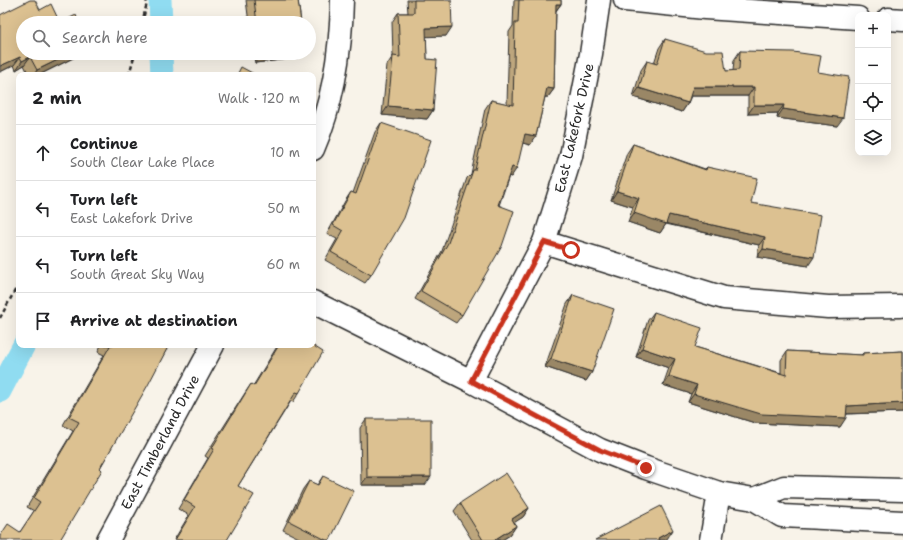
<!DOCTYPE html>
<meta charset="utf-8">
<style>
:root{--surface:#fff;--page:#f6f6f6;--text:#202124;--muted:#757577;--line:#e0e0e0}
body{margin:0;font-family:"Shantell Sans",sans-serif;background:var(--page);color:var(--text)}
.controls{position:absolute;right:12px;top:12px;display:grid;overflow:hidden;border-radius:8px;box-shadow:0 4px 16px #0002}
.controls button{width:36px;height:36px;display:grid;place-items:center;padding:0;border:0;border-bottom:1px solid var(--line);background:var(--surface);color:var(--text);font:20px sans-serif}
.stop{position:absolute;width:12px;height:12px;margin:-9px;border:3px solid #c8321e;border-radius:50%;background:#fff}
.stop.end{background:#c8321e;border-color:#fff;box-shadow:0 1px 4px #0008}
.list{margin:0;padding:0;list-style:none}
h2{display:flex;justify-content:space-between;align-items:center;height:52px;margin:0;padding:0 16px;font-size:17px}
h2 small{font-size:13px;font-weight:400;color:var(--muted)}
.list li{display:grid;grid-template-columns:26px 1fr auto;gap:12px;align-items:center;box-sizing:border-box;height:56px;padding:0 16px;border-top:1px solid var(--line)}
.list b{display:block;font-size:15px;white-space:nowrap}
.list p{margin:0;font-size:13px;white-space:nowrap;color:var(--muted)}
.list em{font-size:13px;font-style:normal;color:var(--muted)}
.icon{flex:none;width:22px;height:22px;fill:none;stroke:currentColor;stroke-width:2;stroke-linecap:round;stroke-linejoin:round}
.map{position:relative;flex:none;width:903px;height:540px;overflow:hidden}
.search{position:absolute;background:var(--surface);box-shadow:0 4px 16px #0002;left:16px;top:16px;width:300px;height:44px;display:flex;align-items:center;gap:10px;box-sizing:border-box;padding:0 14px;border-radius:22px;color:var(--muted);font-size:15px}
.panel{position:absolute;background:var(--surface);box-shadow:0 4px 16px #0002;left:16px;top:72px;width:300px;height:276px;border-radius:8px}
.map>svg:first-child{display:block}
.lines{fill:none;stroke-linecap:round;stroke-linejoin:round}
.canal{stroke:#90dcf1;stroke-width:23}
.minor-casing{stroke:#2b2b2b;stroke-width:25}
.path{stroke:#2b2b2b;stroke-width:2.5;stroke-dasharray:4 3;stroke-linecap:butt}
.minor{stroke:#fff;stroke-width:22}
.wall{fill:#bda67d;stroke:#2b2b2b}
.shaded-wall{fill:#9a8766;stroke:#2b2b2b}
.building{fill:#dcc191;stroke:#2b2b2b}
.route{stroke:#c8321e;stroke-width:5}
.labels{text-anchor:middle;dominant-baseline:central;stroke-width:3.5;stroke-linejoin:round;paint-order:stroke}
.street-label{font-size:14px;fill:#2b2b2b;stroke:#fff}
</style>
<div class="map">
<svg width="903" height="540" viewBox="0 0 903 540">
<rect width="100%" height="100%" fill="#f8f3e9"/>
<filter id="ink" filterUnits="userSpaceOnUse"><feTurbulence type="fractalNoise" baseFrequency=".025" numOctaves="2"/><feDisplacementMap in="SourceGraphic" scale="8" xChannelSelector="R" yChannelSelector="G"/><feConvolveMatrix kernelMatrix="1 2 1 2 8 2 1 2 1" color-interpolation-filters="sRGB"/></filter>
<g filter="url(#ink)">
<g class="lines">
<g class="canal">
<path d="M160 0 161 23"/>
<path d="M161 53 162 75"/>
<path d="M0 391 24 345"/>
</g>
<defs>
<g id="minor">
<path d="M625 0 705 8 858 18"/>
<path d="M888 19 903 20"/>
<path d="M313 149C334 101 341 52 342 0"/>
<path d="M544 242 724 298 828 307 900 306"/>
<path d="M313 302 471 381 600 450 646 468 719 493 754 499 782 516 903 522"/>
<path d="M471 381 544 242 571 156 591 54 599 0"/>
<path d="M754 499 784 487 903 490"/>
<path d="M108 540 213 345"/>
<path d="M711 540 719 493"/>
</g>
</defs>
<use href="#minor" class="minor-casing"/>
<g class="path">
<path d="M142 23 147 3 146 0"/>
<path d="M129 75 135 53"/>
<path d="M0 318 19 283"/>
</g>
<use href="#minor" class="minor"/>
</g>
<g class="wall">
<path d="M246 0H298L301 23H249Z"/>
<path d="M407 0H451L446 36H426L427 59 433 110 427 119 382 115 387 65 393 56 392 22 398 13H408Z"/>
<path d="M514 0H561V4L556 11 554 89 548 97H545L536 136 530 145 523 143 511 177 509 176 462 315 456 323 415 299 442 251 467 178 471 174 485 109 491 100 507 104 509 32 513 26Z"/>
<path d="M665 39 726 71H733L734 60 740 51 818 72 837 126 777 118 778 113 748 114V96H691L688 103 682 112 633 97 641 70 647 61 654 63 659 48Z"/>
<path d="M23 53H83L39 75H29L24 65 16 70 14 65 0 72Z"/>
<path d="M253 53H302L298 58 255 63Z"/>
<path d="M381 123 371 275 365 283 325 260 337 239 327 234 345 201 351 192 353 193 375 132Z"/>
<path d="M633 144 705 169 707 167 751 203 808 266 757 257 759 245 666 224 660 233 628 222 633 207 611 200 627 153Z"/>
<path d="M573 295 592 372 586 381 545 367 567 304Z"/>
<path d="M654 312 695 347 781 373V360L787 351 861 355 863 353 903 351V412L847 414 840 427 755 423 688 402 691 394 663 385 669 368 636 357 648 320Z"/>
<path d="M101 345H169L100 468 20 532 34 511 27 507 73 431 63 425 104 355 98 352Z"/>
<path d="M278 345H312L299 393 293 402 291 401 238 486 227 540H174L189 515 178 509 208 458 205 456 245 393 251 384 253 386Z"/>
<path d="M366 419 425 485H361L360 428Z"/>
<path d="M323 476 330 540H303L283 530 303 489 309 481 317 485Z"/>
<path d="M460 503 529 508 523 517 514 522 516 526 510 535 502 540H472L454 511Z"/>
</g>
<g class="shaded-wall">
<path d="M556 4H561L554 13Z"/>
<path d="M452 27 446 36 420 37 426 28Z"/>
<path d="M72 53H83L39 75H34L37 70Z"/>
<path d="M271 53H302L298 58 255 63 261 54Z"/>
<path d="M20 57 14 65 0 72V66Z"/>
<path d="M30 57 24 65 16 70 22 61Z"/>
<path d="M693 87H754L748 96H687Z"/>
<path d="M547 88 554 89 548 97H541Z"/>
<path d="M639 88 688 103 682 112 633 97Z"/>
<path d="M754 105H784L778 113 748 114Z"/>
<path d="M388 106 433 110 427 119 382 115Z"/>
<path d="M783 109 843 118 837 126 777 118Z"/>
<path d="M525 134 536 136 530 145 519 142Z"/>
<path d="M512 167 517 168 511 177 506 175Z"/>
<path d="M617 191 639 198 633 207 611 200Z"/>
<path d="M634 213 669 215 765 237 759 245 664 223 666 224 660 233 628 222Z"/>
<path d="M763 249 814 257 808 266 757 257Z"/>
<path d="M642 348 675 359 669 368 636 357Z"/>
<path d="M551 359 592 372 586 381 545 367Z"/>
<path d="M669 376 697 385 691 394 663 385Z"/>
<path d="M694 394 846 418 840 427 755 423 688 402Z"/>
<path d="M903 403V412L841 414 847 406Z"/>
<path d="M367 477H431L425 485H361Z"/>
<path d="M529 508 523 517 506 528 512 519Z"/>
<path d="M516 526 510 535 502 540H494Z"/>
<path d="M673 530 667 539 665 540H657L658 538Z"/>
</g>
<g class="building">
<path d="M30 0H35L40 10 51 4 60 23 76 15 79 23H23V53H72L37 70 30 57 22 61 20 57 0 66V15Z"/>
<path d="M254 0H298L301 23H257Z"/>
<path d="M414 0H451L452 27 426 28 427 59 437 60 433 110 388 106 393 56 400 57 398 13H414Z"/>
<path d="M519 0H561V4H556L554 89 547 88 536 136 525 134 517 168 512 167 498 205 514 211 502 246 462 315 421 291 448 243 473 170H475L491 100 513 105 515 23H518Z"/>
<path d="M665 39 706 51H723L726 71 739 70 740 51 793 52 821 56 818 72 849 77 843 118 783 109 784 105H754V87H693L688 103 639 88 647 61 657 64Z"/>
<path d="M260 53H271L261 54Z"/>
<path d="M241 67 256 75H237Z"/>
<path d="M381 123 431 140 404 218 371 275 331 252 343 231 333 225 351 192 356 194Z"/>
<path d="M633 144 706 170 707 167 757 178 751 203 821 215 814 257 763 249 765 237 669 215 666 224 634 213 639 198 617 191Z"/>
<path d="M573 295 614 309 592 372 551 359Z"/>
<path d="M654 312 702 328 695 347 786 375 787 351 863 355V353L903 351V403L847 406 846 418 761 414 694 394 697 385 669 376 675 359 642 348Z"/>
<path d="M108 345H169L148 385 100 468 102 470 60 540H0V536L8 524 20 532 40 502 34 498 79 422 69 417 110 346Z"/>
<path d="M279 345H312L323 352 299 393 296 392 238 486 254 495 227 540H175L195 507 184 500 214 449 212 448 251 384 254 386Z"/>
<path d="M366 419H431V477H367Z"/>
<path d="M506 473 529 508 512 519 516 526 494 540H483L460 503Z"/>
<path d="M323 476 354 491 330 540H326L289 521 309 481 318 485Z"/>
<path d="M661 506 673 530 658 538 659 540H595Z"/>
</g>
</g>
<g class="lines" filter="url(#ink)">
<path class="route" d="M571 250 544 242 471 381 600 450 646 468"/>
</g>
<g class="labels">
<g class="street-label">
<text transform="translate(574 128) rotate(-77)">East Lakefork Drive</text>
<text transform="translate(160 442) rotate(-62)">East Timberland Drive</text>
</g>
</g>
</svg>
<div class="controls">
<button>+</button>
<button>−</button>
<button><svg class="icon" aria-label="locate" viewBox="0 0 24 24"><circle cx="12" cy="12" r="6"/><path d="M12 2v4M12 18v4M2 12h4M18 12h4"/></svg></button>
<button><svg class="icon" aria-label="layers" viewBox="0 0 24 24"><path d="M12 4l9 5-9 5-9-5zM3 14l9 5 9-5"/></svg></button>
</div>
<div class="stop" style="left:571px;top:250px"></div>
<div class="stop end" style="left:646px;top:468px"></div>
<div class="search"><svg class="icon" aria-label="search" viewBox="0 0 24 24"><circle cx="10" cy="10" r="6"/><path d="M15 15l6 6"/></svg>Search here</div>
<section class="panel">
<h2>2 min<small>Walk · 120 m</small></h2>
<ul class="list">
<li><svg class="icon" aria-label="ahead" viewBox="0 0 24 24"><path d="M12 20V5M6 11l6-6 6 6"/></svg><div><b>Continue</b><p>South Clear Lake Place</p></div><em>10 m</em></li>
<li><svg class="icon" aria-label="left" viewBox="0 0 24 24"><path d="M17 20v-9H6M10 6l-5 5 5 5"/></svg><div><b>Turn left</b><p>East Lakefork Drive</p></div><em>50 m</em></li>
<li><svg class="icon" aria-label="left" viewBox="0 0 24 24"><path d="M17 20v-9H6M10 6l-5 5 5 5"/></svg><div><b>Turn left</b><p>South Great Sky Way</p></div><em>60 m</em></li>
<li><svg class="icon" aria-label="arrive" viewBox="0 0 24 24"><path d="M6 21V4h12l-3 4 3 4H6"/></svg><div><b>Arrive at destination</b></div></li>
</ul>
</section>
</div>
